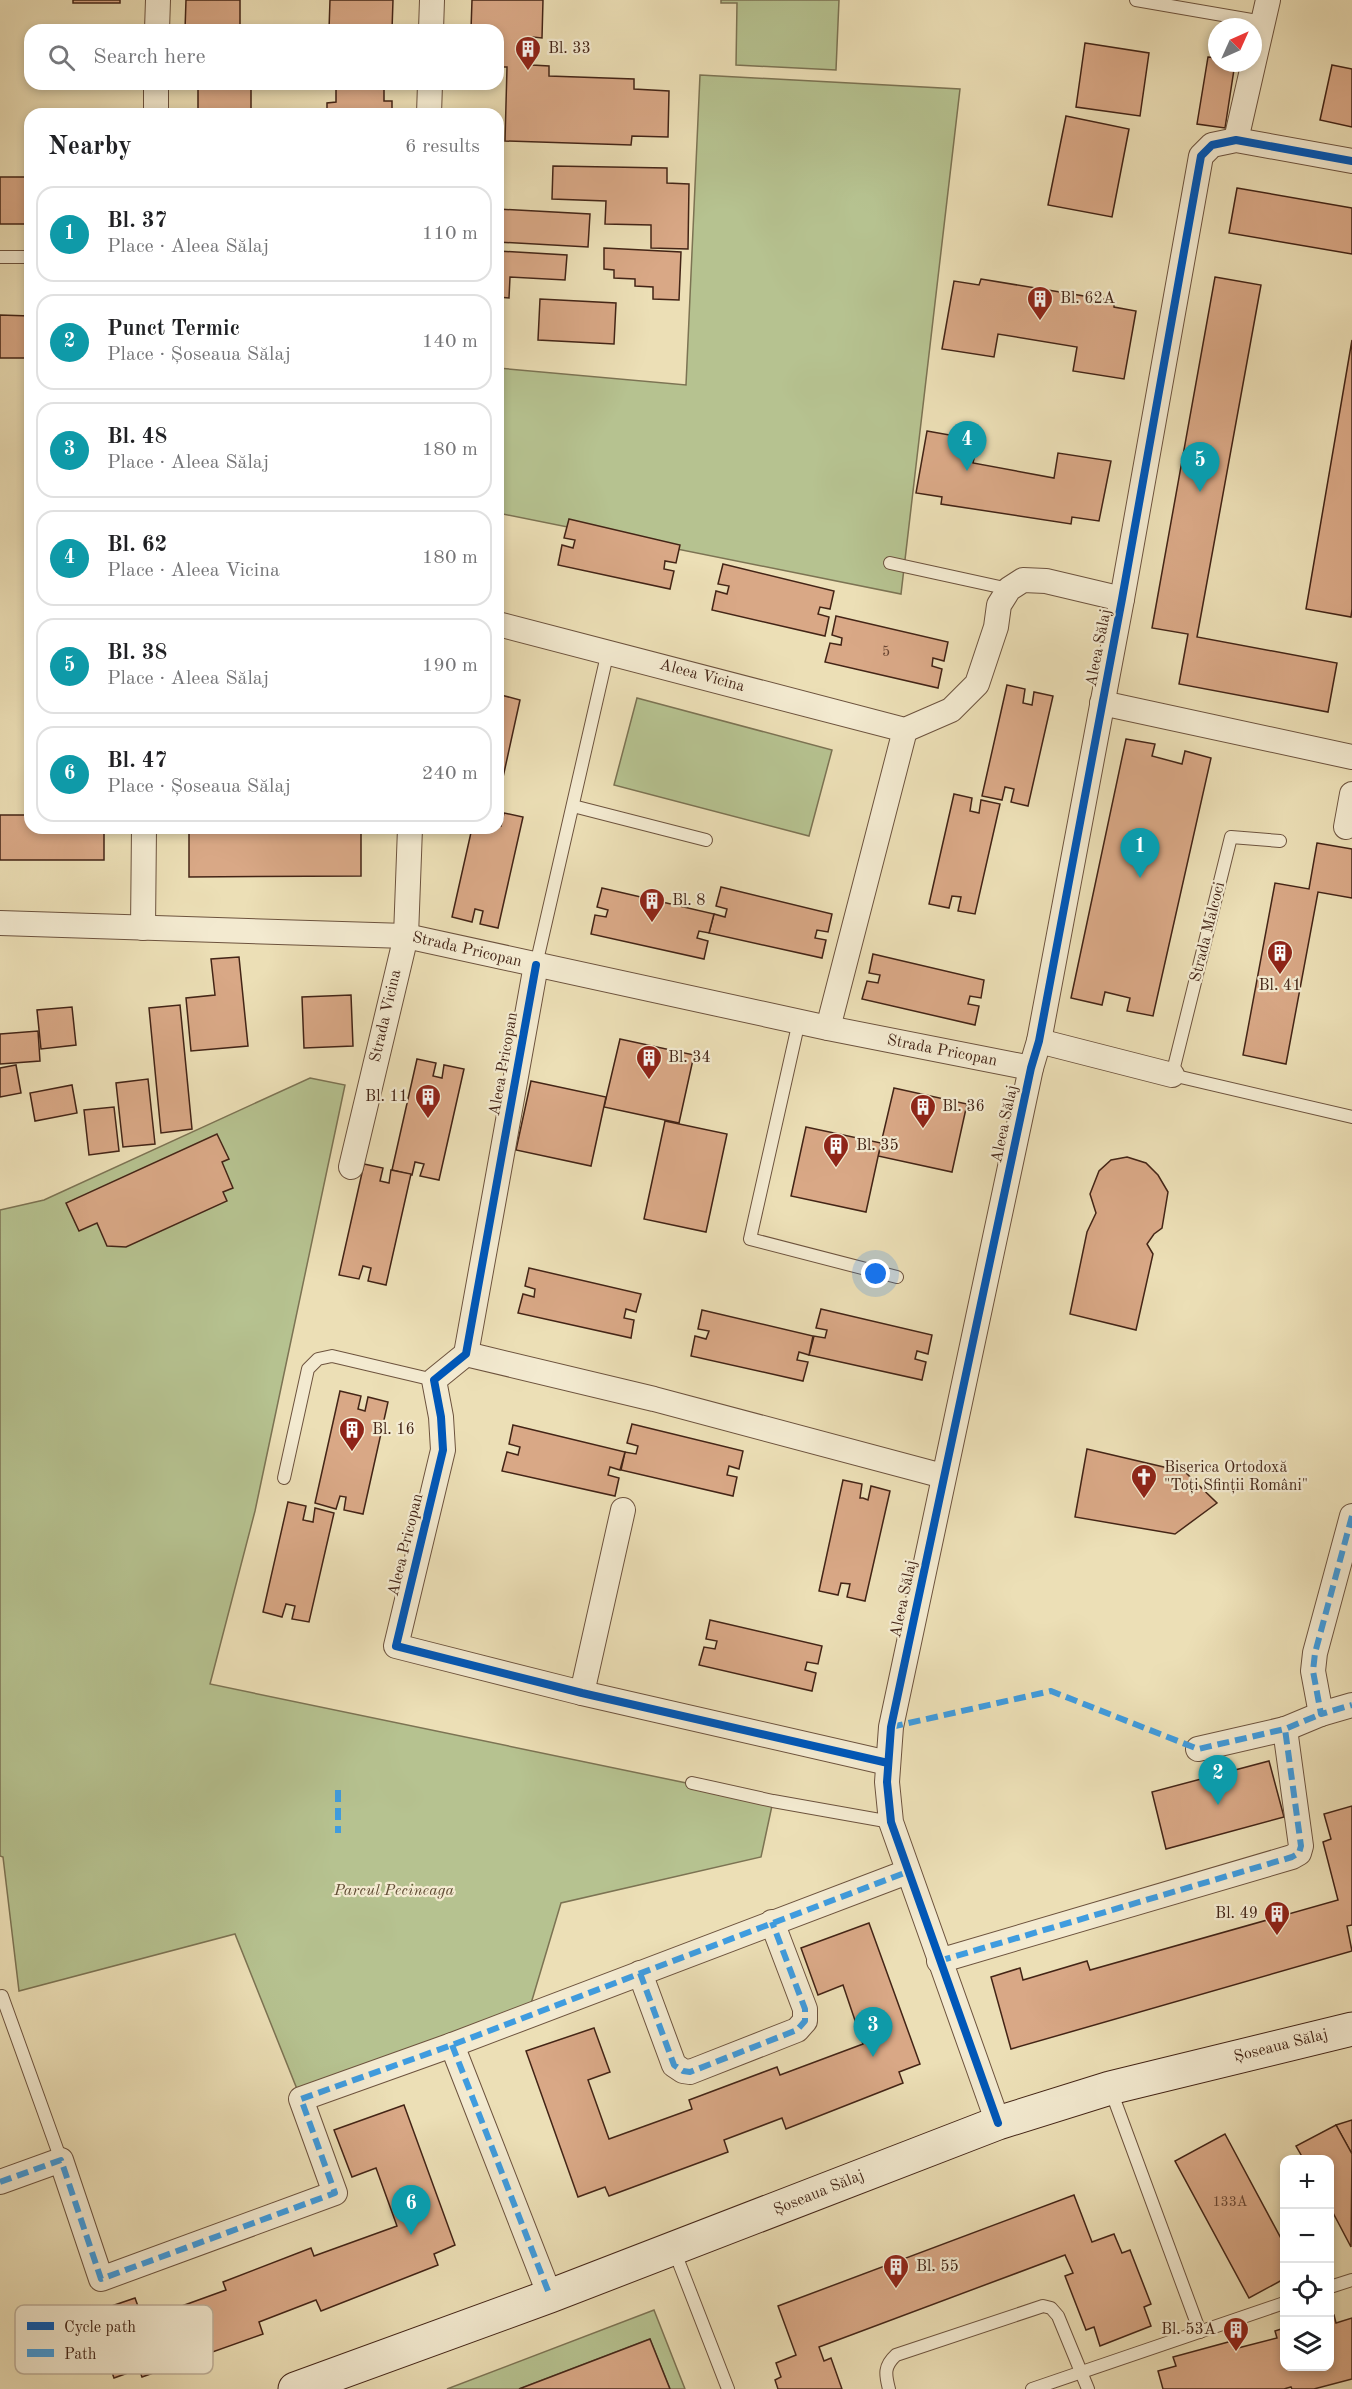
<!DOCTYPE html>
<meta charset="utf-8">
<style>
:root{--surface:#fff;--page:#f6f6f6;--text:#202124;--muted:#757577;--line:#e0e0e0;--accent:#8f2418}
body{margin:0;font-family:"Old Standard TT",serif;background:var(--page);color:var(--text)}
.controls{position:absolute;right:18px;bottom:18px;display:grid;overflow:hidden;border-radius:12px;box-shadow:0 3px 9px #0003}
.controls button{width:54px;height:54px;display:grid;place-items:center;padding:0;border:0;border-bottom:2px solid var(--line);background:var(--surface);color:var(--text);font:30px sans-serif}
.compass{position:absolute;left:1208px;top:18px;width:54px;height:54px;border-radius:50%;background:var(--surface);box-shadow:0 3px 9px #0003;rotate:45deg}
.you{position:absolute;left:876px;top:1274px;width:21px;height:21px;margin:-15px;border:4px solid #fff;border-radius:50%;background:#1a73e8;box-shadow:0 0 0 9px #1a73e833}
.badge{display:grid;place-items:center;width:39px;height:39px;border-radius:50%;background:var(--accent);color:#fff;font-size:20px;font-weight:700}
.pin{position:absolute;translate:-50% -50px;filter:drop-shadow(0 2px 3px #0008)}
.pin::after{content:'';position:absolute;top:32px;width:21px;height:18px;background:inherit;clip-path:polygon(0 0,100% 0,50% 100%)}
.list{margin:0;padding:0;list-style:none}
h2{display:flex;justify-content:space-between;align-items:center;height:78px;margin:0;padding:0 24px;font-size:26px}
h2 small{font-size:20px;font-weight:400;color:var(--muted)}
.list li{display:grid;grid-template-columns:39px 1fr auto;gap:18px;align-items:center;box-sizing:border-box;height:96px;margin:0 12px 12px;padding:0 12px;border:2px solid var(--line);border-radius:18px}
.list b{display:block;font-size:22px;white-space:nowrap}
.list p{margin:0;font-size:20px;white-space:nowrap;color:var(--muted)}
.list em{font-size:20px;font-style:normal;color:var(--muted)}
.icon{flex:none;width:33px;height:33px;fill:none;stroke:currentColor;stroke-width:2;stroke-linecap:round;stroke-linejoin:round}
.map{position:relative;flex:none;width:1352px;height:2389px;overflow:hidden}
.search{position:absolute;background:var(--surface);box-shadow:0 3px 9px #0003;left:24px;top:24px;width:480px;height:66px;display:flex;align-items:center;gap:15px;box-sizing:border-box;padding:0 21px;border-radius:18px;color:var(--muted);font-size:22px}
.panel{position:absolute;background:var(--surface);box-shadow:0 3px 9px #0003;left:24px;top:108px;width:480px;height:726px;border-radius:18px}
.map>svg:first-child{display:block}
.green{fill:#b6c290;stroke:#7c7353;stroke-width:1.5}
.building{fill:#d9a886;stroke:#432416;stroke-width:1.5}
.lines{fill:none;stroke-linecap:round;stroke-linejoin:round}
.lane-casing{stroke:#6d533e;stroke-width:14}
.street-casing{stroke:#6d533e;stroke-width:26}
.secondary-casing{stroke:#432416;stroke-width:35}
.lane{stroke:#f3ead0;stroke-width:12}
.street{stroke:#f3ead0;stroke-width:24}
.secondary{stroke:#f3ead0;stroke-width:33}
.quiet{stroke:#3f9cdf;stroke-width:6;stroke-dasharray:12 6;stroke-linecap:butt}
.cycleway-casing{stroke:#f3ead0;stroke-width:11}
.cycleway{stroke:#0057b8;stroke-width:8}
.labels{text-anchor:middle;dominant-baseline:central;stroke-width:4.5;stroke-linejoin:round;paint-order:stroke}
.number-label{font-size:14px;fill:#684532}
.poi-label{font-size:16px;fill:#432416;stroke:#f3ead0;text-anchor:start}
.street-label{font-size:16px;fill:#432416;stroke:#f3ead0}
.park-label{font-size:16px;font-style:italic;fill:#604c34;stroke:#f3ead0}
.key{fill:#f3ead0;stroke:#beaf98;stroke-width:1.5}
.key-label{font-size:16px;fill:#432416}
</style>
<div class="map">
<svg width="1352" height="2389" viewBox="0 0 1352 2389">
<rect width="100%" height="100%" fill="#ecdfb6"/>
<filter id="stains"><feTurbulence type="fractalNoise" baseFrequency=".00333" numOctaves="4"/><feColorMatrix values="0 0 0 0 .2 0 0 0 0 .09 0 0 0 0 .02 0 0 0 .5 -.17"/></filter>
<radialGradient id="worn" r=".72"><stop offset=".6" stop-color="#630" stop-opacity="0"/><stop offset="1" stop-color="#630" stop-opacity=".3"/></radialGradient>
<g class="green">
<path d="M721 0H839L836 70 736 65 737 3H721Z"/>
<path d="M700 75 960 89 901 594 498 513V368L686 385Z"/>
<path d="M637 698 832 750 809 836 614 785Z"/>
<path d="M310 1078 345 1085 255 1511 210 1684 773 1801 761 1857 561 1903 527 2017 301 2099 235 1934 19 1991 3 1857 0 1856V1210L44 1200Z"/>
<path d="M654 2310 685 2389H670L650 2339 519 2389H447Z"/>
</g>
<g class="building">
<rect x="73" y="0" width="47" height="3"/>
<path d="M186 0H240V30H185Z"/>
<path d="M330 0H393L392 30H329Z"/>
<path d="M472 0H543L542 38 533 37 532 65 549 66V76L634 79V89L669 91 668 137 632 136 631 145 505 141 507 67H498V30H471Z"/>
<path d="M1085 43 1149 53 1140 116 1076 107Z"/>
<path d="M1208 57 1217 58V63H1235L1225 128 1197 124Z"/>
<path d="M1332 65 1352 69V127L1320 120Z"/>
<rect x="198" y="84" width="53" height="30"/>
<path d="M336 84H384V101H392V114H327V103L336 102Z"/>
<path d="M1066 116 1129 129 1112 217 1048 205Z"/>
<path d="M553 166 667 168V183L689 184 688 249 651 248V225L605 224 606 201 552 199Z"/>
<rect x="0" y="177" width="30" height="47"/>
<path d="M1237 188 1352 208V254L1229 233Z"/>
<path d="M498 209 590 214 588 247 498 242Z"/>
<path d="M604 248 681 252 679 300 653 299V287L635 286V279L614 278V270L604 269Z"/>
<path d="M498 251 567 255 565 280 510 277 509 298 498 297Z"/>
<path d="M1215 277 1261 285 1197 637 1337 663 1328 712 1179 684 1188 634 1152 628Z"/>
<path d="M981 279 1114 301V307L1136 311 1124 379 1073 371 1077 347 998 334 994 357 942 349 954 281 979 285Z"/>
<path d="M540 299 616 303 614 344 538 340Z"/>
<path d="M0 315 30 316V358H0Z"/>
<path d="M1352 340V609L1351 617 1306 609Z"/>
<path d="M927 431 978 440 973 463 1054 478 1058 453 1111 461 1099 521 1072 517 1071 524 941 504 942 497 916 493Z"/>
<path d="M569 519 680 545 676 563 665 561 664 569 674 571 670 589 558 565 562 545 573 548 575 540 564 538Z"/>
<path d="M723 564 834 591 830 609 820 607 818 614 829 617 825 636 712 610 716 591 727 594 729 586 718 584Z"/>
<path d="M836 616 948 642 944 661 933 658 932 666 942 669 938 688 825 662 830 643 841 645 842 638 832 635Z"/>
<path d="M1007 685 1025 689 1023 703 1032 705 1034 692 1053 696 1028 806 1011 802 1014 789 1005 787 1002 800 982 796Z"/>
<path d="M501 695 520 700 498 800V708Z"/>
<path d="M1126 739 1155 744 1152 756 1182 764 1185 751 1211 758 1153 1016 1127 1011 1130 998 1105 992 1102 1005 1071 998Z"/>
<path d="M954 794 972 798 970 811 979 813 981 800 1000 804 975 914 958 911 961 897 952 896 949 908 929 904Z"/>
<path d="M504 813 523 817 498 928 480 924 483 911 475 909 472 922 452 917 472 828H498V825L501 826Z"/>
<path d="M0 815H30V828H104V860H0Z"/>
<path d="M189 828H233V832H317V828H361V876L189 877Z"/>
<path d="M1317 843 1352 849V898L1318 892 1286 1064 1243 1055 1275 883 1309 889Z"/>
<path d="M721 887 832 914 828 932 817 930 815 938 826 940 822 958 709 933 714 914 725 917 727 909 716 906Z"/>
<path d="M602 888 714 914 709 933 699 931 697 938 708 941 704 959 591 934 595 915 606 917 608 910 597 907Z"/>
<path d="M873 954 984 980 981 998 970 996 968 1004 979 1006 975 1025 862 999 867 981 878 983 880 975 869 973Z"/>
<path d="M239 957 248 1046 191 1051 186 998 215 995 211 959Z"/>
<path d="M351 995 353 1046 304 1048 302 997Z"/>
<path d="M180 1005 192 1129 161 1133 149 1008Z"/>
<path d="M72 1007 76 1045 41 1049 37 1010Z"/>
<path d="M38 1031 40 1061 0 1064V1034Z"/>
<path d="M620 1039 694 1055 679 1123 604 1107Z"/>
<path d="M417 1059 436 1063 433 1076 442 1078 444 1065 464 1069 439 1180 420 1176 424 1164 415 1162 412 1175 392 1170Z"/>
<path d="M16 1065 21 1093 0 1097V1068Z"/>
<path d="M148 1079 155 1144 123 1147 116 1083Z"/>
<path d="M531 1081 606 1097 591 1166 516 1150Z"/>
<path d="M72 1085 77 1113 35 1121 30 1093Z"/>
<path d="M894 1088 967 1104 952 1172 878 1156Z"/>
<path d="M114 1107 119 1151 89 1155 84 1110Z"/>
<path d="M665 1121 727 1134 706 1232 644 1219Z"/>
<path d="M806 1127 881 1143 866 1212 791 1196Z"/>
<path d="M217 1134 229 1159 222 1162 233 1188 223 1192 227 1201 126 1247 107 1246 97 1223 79 1231 66 1203Z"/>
<path d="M1127 1157 1146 1163 1158 1175 1168 1192 1162 1228 1154 1234 1147 1244 1153 1254 1136 1330 1070 1314 1087 1232 1096 1213 1090 1194 1099 1171 1111 1160Z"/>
<path d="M364 1164 383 1168 380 1181 389 1183 391 1170 411 1174 386 1285 368 1281 371 1268 363 1266 359 1279 339 1275Z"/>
<path d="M529 1268 641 1294 636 1312 626 1309 624 1318 634 1320 631 1338 518 1313 523 1294 534 1297 535 1289 525 1286Z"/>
<path d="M821 1309 932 1335 928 1354 917 1351 915 1359 926 1362 922 1380 809 1355 814 1336 825 1338 827 1330 816 1328Z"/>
<path d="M702 1310 813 1336 809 1355 799 1352 797 1360 808 1362 803 1381 691 1356 695 1336 706 1339 709 1331 698 1329Z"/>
<path d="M340 1391 361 1396 358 1409 365 1411 368 1397 388 1402 363 1514 344 1510 346 1497 340 1496 336 1509 315 1503Z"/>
<path d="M632 1424 743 1451 739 1469 729 1466 727 1475 737 1477 733 1496 621 1470 625 1452 636 1454 638 1446 627 1443Z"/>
<path d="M513 1425 625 1452 620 1470 610 1467 608 1475 619 1478 615 1496 502 1471 507 1452 518 1455 520 1447 509 1444Z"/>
<path d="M1087 1449 1185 1472 1217 1503 1175 1534 1075 1517Z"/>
<path d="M843 1480 862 1484 860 1498H863L868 1500 871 1486 890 1491 865 1601 847 1597 850 1584 841 1583 838 1595 819 1591Z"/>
<path d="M288 1502 306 1506 303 1520 313 1522 315 1508 334 1513 309 1622 292 1619 295 1606 286 1604 282 1617 263 1612Z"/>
<path d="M710 1620 822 1646 818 1664 807 1662 805 1670 816 1673 812 1691 699 1665 704 1647 715 1649 717 1641 706 1639Z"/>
<path d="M1269 1761 1284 1817 1166 1849 1152 1792Z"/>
<path d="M1352 1806V1925L1347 1926 1352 1951 1011 2049 991 1977 1020 1968 1023 1980 1087 1961 1090 1970 1338 1900 1323 1842 1331 1839 1324 1814Z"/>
<path d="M869 1923 920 2064 899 2072 903 2083 786 2129 782 2118 724 2140 728 2152 609 2196 605 2187 578 2197 526 2051 594 2028 610 2072 588 2080 609 2139 692 2109 689 2100 777 2067 780 2075 863 2044 843 1985 818 1995 801 1948Z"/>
<path d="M404 2105 455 2245 434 2254 438 2265 321 2311 316 2300 259 2322 263 2334 142 2377 139 2369 114 2378 91 2313 135 2298 143 2320 226 2290 223 2282 311 2248 314 2256 397 2226 376 2168 352 2177 334 2130Z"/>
<path d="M1352 2120V2154L1336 2125Z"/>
<path d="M1336 2125 1352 2154 1351 2247 1330 2207V2160H1304L1296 2146Z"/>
<path d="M1225 2134 1284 2244V2279L1249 2298 1175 2161Z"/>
<path d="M1074 2195 1092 2242 1114 2234 1122 2253 1130 2250 1151 2304 1144 2307 1151 2326 1100 2346 1094 2327 1086 2330 1065 2276 1073 2273 1065 2255 819 2347 824 2361 831 2358 842 2389H778L775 2380 781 2377 776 2363 796 2355 778 2306Z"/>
<path d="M1334 2315 1336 2323 1352 2318V2379L1314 2389H1292L1291 2387 1284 2389H1163L1158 2371 1176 2366 1173 2357 1232 2341 1234 2349 1277 2338 1275 2331 1284 2328V2366H1330V2317Z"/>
<path d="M650 2339 670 2389H519Z"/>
</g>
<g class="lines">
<defs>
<g id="lane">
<path d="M1136 0 1263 22"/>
<path d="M0 257H30"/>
<path d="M890 563 1009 589"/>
<path d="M573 806 706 840"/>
<path d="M1280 841 1231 837 1172 1075 1352 1117"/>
<path d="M536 965 608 651"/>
<path d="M799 1021 750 1239 897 1277"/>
<path d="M284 1478 308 1369 318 1359 332 1356 434 1380"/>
<path d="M692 1783 773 1801 891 1822"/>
<path d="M2 1996 61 2160"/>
<path d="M1110 2088 1200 2332"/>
<path d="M674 2250 728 2389"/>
<path d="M1330 2287 1352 2280"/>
<path d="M889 2389C885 2374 884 2366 896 2355L1043 2306 1051 2308 1058 2316 1088 2389"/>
<path d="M1032 2389 1284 2303"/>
</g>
<g id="street">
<path d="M157 30 158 0"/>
<path d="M431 30 432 0"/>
<path d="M156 114V84"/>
<path d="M429 114 430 84"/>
<path d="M1236 140 1268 0"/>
<path d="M498 624 905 730 951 710 977 684 996 627 999 605 1009 589 1023 580 1046 581 1122 599"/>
<path d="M1102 703 1352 757"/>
<path d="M1346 827 1352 794"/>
<path d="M0 923 406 936 828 1028 1031 1068"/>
<path d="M143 928 144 828"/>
<path d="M536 965 466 1354 434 1380 441 1417 443 1450 396 1646 582 1693 888 1763"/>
<path d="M828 1028 905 730"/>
<path d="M1039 1041 1172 1075"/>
<path d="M351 1167 406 936 410 828"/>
<path d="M466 1354 654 1399 943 1476"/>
<path d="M1352 1516 1315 1653 1313 1671 1321 1714 1352 1705"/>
<path d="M582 1693 623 1510"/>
<path d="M1198 1749 1285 1729 1321 1714"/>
<path d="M939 1961 1292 1857 1299 1853 1301 1846 1285 1729"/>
<path d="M640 1973 674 2065 683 2071 690 2072 797 2030 805 2021V2009L772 1922"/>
<path d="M452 2045 550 2296"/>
<path d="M998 2123 891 1822 887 1782 891 1727 1031 1068 1039 1041 1122 599 1201 156 1212 145 1236 140 1352 161"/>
<path d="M0 2182 61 2160 101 2279 335 2193 301 2099 452 2045 907 1872"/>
</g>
<path id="secondary" d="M295 2389 550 2296 998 2123 1110 2088 1352 2029"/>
</defs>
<use href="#lane" class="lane-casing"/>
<use href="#street" class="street-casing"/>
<use href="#secondary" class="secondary-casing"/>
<use href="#lane" class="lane"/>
<use href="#street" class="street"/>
<use href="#secondary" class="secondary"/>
<g class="quiet">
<path d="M1352 1516 1315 1653 1313 1671 1321 1714 1352 1705"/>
<path d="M891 1727 1051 1691 1198 1749 1285 1729 1321 1714"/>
<path d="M338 1790V1833"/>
<path d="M939 1961 1292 1857 1299 1853 1301 1846 1285 1729"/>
<path d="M640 1973 674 2065 683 2071 690 2072 797 2030 805 2021V2009L772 1922"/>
<path d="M452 2045 550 2296"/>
<path d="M0 2182 61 2160 101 2279 335 2193 301 2099 452 2045 907 1872"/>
</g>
<defs>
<g id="cycleway">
<path d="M536 965 466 1354 434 1380 441 1417 443 1450 396 1646 582 1693 888 1763"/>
<path d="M998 2123 891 1822 887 1782 891 1727 1031 1068 1039 1041 1122 599 1201 156 1212 145 1236 140 1352 161"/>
</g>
</defs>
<use href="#cycleway" class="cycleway-casing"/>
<use href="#cycleway" class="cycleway"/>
</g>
<defs>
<symbol id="building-pin" viewBox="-11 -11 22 30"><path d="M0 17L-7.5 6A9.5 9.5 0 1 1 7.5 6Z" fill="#8f2418" stroke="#f3ead0"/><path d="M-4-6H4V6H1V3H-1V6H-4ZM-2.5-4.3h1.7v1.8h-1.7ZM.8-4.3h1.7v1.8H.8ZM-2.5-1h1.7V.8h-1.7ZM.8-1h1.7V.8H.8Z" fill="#fff"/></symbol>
<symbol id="church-pin" viewBox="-11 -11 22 30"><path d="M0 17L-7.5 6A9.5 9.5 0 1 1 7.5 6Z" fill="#8f2418" stroke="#f3ead0"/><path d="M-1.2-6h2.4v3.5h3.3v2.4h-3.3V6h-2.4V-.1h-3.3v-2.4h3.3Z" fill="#fff"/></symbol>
</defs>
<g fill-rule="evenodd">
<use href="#building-pin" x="513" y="34" width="30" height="40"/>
<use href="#building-pin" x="1025" y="284" width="30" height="40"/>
<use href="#building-pin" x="637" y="886" width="30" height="40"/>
<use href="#building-pin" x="1265" y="938" width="30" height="40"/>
<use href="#building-pin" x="634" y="1043" width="30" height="40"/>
<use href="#building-pin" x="413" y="1082" width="30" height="40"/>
<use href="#building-pin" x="908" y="1092" width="30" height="40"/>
<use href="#building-pin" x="821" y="1131" width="30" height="40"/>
<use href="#building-pin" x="337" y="1415" width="30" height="40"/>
<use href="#church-pin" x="1129" y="1462" width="30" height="40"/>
<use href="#building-pin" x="1262" y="1899" width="30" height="40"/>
<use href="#building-pin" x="881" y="2252" width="30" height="40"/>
<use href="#building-pin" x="1221" y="2315" width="30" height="40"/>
</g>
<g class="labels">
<g class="number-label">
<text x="886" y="652">5</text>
<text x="1230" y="2202">133A</text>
</g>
<g class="poi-label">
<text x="548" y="49">Bl. 33</text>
<text x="1060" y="299">Bl. 62A</text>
<text x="672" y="901">Bl. 8</text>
<text x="1280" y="986" text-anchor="middle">Bl. 41</text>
<text x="668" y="1058">Bl. 34</text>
<text x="408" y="1097" text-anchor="end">Bl. 11</text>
<text x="942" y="1107">Bl. 36</text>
<text x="856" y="1146">Bl. 35</text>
<text x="372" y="1430">Bl. 16</text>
<text x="1164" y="1468">Biserica Ortodoxă<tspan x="1164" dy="18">"Toți Sfinții Români"</tspan></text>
<text x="1258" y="1914" text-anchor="end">Bl. 49</text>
<text x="916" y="2267">Bl. 55</text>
<text x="1216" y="2330" text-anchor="end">Bl. 53A</text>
</g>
<g class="street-label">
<text transform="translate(1099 648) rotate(-79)">Aleea Sălaj</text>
<text transform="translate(702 676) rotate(15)">Aleea Vicina</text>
<text transform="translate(1208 932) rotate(-76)">Strada Malcoci</text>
<text transform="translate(467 950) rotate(13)">Strada Pricopan</text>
<text transform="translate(386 1016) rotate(-77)">Strada Vicina</text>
<text transform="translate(942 1051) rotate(11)">Strada Pricopan</text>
<text transform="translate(504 1064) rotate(-80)">Aleea Pricopan</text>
<text transform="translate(1005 1124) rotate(-78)">Aleea Sălaj</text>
<text transform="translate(406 1545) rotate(-76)">Aleea Pricopan</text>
<text transform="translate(904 1599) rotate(-78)">Aleea Sălaj</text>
<text transform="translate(1281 2046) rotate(-14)">Șoseaua Sălaj</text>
<text transform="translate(819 2193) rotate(-22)">Șoseaua Sălaj</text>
</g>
<g class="park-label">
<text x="394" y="1891">Parcul Pecineaga</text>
</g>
</g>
<rect x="15" y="2305" width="198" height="69" rx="9" class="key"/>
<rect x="27" y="2322" width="27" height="8" fill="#0057b8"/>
<rect x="27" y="2349" width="27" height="8" fill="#3f9cdf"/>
<g class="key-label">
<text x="64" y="2332">Cycle path</text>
<text x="64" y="2359">Path</text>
</g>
<rect width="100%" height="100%" filter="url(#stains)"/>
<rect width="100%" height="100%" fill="url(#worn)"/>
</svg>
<div class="controls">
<button>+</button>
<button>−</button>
<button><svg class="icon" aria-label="locate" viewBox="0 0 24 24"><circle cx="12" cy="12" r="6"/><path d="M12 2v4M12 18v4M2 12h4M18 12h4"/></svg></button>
<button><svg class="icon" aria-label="layers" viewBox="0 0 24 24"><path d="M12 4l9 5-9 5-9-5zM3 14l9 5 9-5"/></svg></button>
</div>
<svg class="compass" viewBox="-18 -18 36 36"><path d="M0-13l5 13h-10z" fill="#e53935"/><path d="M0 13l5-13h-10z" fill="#757577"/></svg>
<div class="you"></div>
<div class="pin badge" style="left:1140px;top:878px;background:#0f9aa8">1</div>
<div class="pin badge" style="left:1218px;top:1805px;background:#0f9aa8">2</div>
<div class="pin badge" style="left:873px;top:2057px;background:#0f9aa8">3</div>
<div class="pin badge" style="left:967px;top:471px;background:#0f9aa8">4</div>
<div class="pin badge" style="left:1200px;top:492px;background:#0f9aa8">5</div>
<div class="pin badge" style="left:411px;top:2235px;background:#0f9aa8">6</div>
<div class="search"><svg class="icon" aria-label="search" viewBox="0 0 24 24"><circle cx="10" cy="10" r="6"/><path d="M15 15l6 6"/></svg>Search here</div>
<section class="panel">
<h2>Nearby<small>6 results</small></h2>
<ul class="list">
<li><span class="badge" style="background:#0f9aa8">1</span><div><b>Bl. 37</b><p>Place · Aleea Sălaj</p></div><em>110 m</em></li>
<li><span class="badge" style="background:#0f9aa8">2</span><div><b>Punct Termic</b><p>Place · Șoseaua Sălaj</p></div><em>140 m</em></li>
<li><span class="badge" style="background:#0f9aa8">3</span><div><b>Bl. 48</b><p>Place · Aleea Sălaj</p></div><em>180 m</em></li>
<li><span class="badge" style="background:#0f9aa8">4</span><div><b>Bl. 62</b><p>Place · Aleea Vicina</p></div><em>180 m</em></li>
<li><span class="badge" style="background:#0f9aa8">5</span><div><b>Bl. 38</b><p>Place · Aleea Sălaj</p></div><em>190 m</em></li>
<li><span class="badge" style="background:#0f9aa8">6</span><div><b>Bl. 47</b><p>Place · Șoseaua Sălaj</p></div><em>240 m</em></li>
</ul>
</section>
</div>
